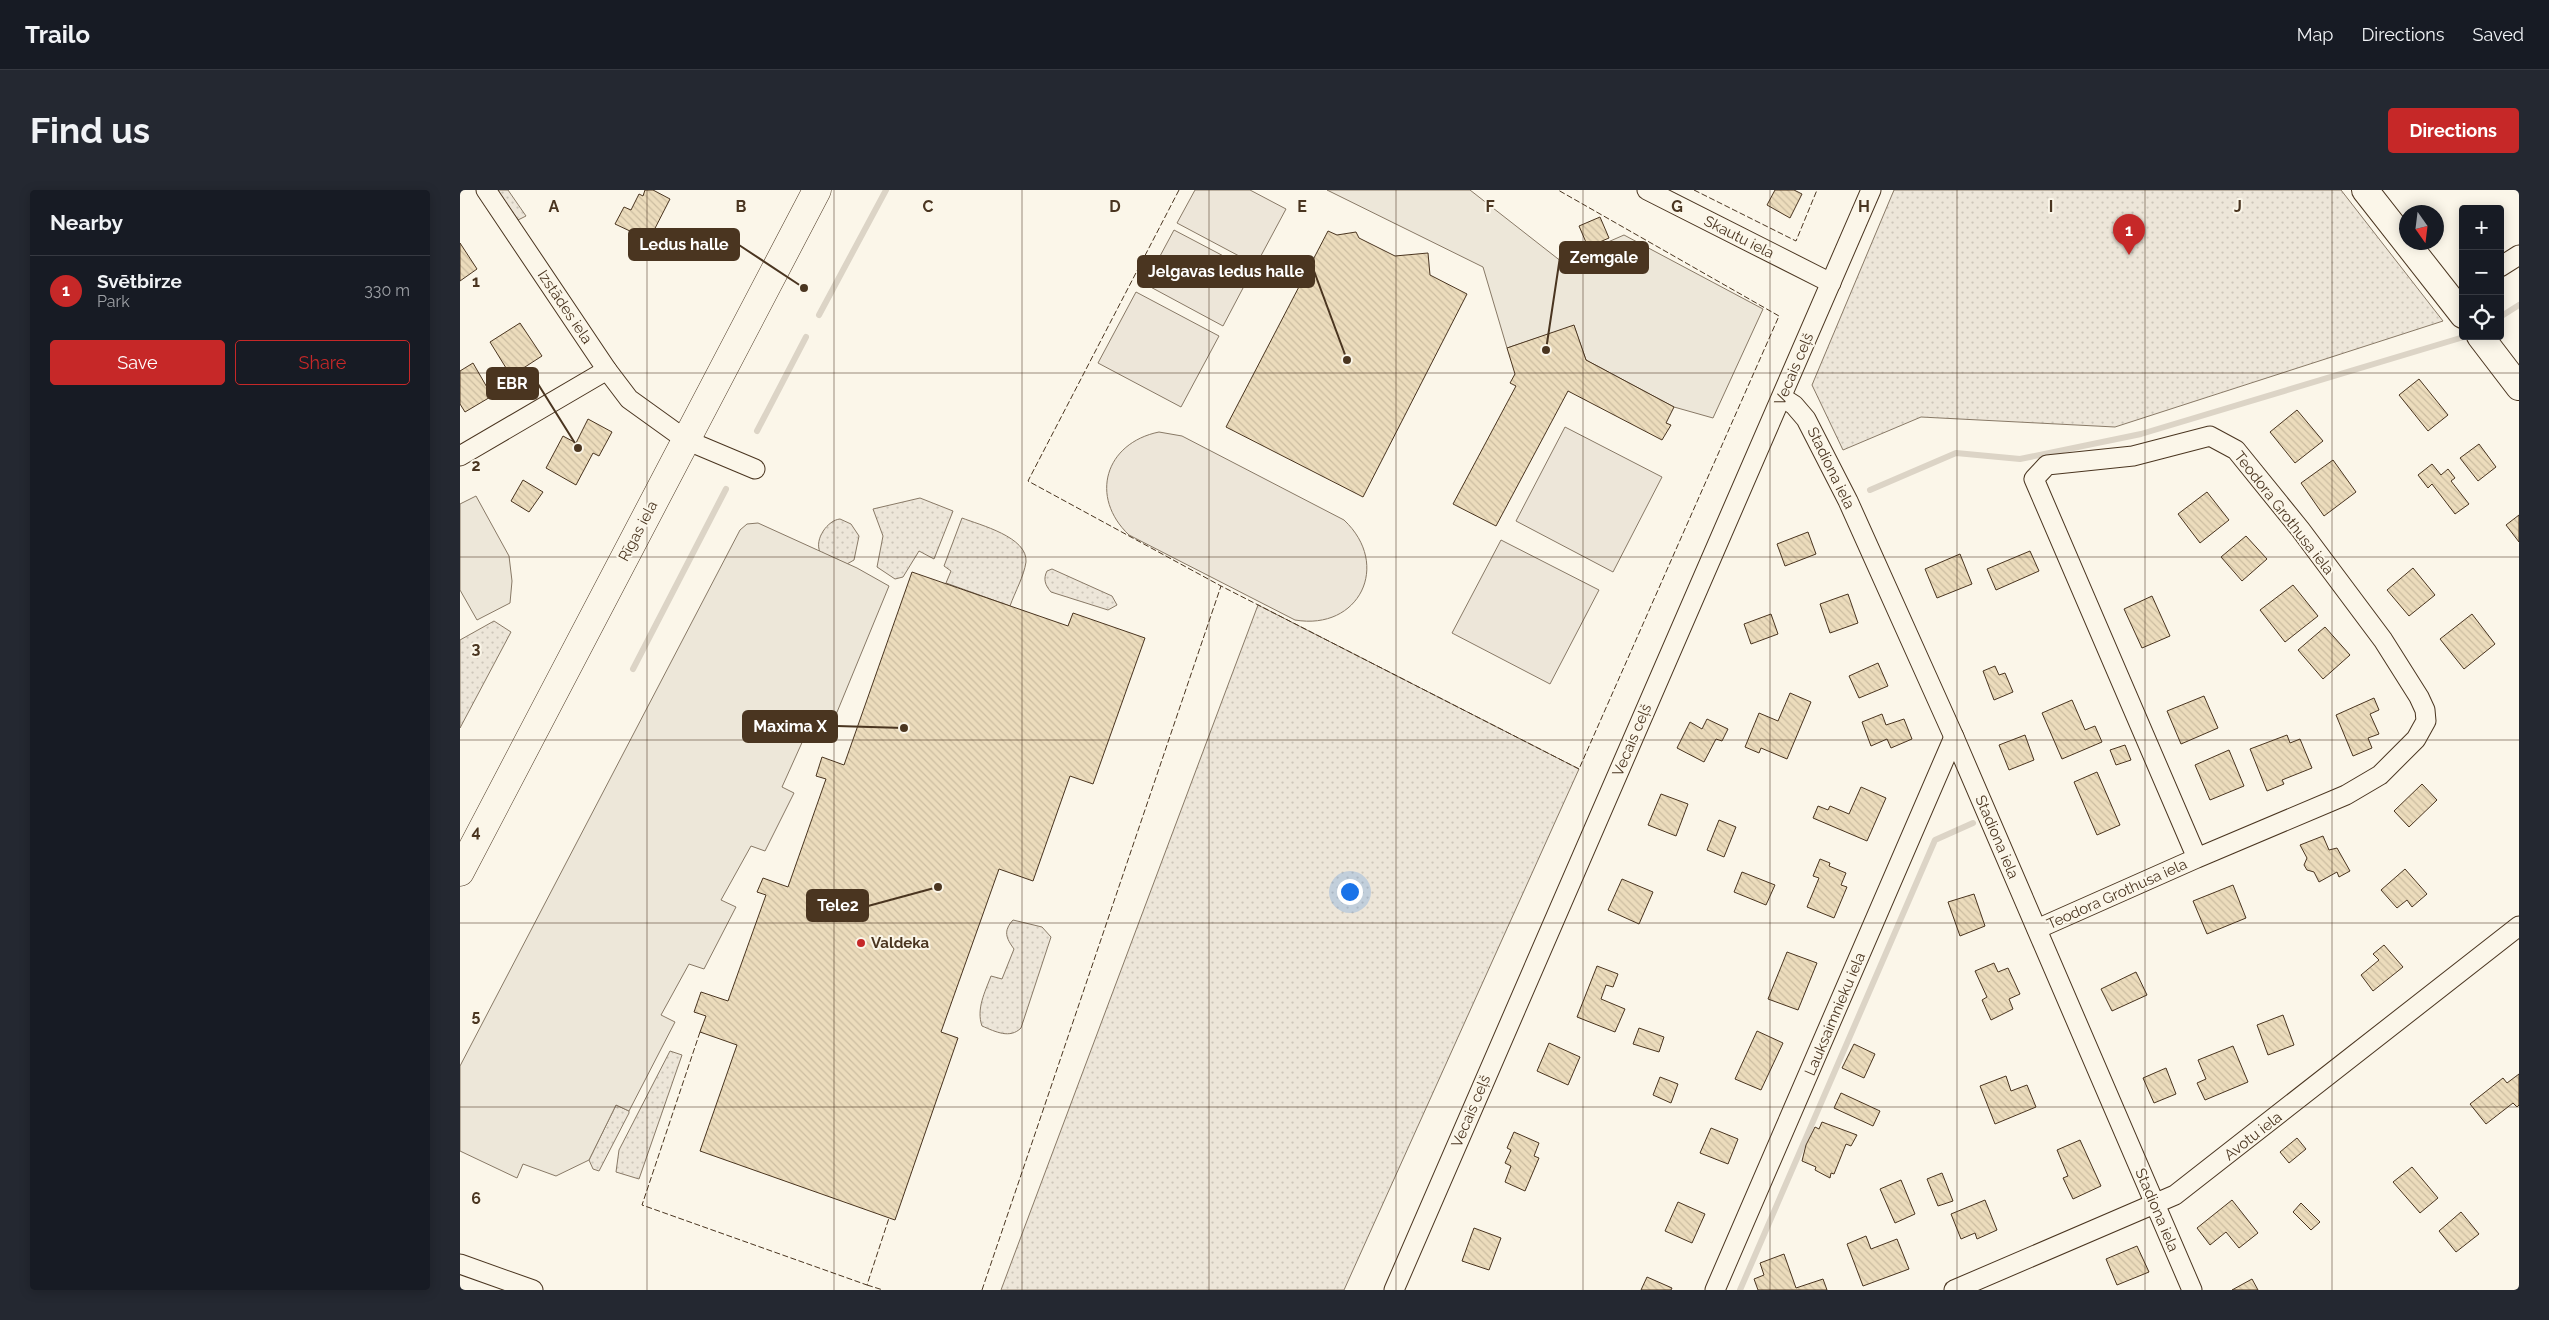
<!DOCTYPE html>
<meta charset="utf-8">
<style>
:root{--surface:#171b24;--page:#242831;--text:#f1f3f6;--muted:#9ea1a6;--line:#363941;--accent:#c62828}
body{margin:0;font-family:Raleway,sans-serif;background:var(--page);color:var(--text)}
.controls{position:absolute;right:15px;top:15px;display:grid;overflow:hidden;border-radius:5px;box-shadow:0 2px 12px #0003}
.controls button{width:45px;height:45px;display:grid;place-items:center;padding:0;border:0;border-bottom:1px solid var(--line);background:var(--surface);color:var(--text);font:25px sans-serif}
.compass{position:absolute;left:1939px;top:15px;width:45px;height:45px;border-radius:50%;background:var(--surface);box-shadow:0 2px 12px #0003;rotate:166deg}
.you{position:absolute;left:889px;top:701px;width:18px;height:18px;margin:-12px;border:4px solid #fff;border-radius:50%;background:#1a73e8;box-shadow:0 0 0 8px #1a73e833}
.badge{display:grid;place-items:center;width:32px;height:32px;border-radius:50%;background:var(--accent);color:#fff;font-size:16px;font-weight:700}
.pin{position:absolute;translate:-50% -41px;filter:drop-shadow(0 1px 2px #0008)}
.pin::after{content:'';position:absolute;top:26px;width:18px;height:15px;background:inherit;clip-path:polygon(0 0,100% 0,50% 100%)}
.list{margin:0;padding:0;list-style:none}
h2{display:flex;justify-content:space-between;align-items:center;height:65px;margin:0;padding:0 20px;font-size:21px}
h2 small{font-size:16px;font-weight:400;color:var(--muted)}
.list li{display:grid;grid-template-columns:32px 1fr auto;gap:15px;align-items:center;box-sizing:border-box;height:70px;padding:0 20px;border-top:1px solid var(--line)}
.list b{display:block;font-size:19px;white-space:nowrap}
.list p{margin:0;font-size:16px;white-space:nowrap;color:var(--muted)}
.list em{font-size:16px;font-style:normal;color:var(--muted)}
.actions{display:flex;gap:10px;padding:15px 20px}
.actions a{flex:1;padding:11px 0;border:1px solid var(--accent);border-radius:5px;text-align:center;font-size:18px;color:var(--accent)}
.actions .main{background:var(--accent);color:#fff}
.icon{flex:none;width:28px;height:28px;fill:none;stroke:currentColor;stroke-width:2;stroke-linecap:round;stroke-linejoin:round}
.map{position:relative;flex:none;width:2059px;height:1100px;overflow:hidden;border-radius:5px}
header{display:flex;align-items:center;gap:30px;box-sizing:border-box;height:70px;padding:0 25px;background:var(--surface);border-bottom:1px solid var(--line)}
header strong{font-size:24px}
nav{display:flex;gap:28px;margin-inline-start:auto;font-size:18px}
.intro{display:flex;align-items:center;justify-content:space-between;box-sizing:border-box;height:120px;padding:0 30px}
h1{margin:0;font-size:35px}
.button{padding:12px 22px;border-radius:5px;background:var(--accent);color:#fff;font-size:18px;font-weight:700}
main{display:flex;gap:30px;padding:0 30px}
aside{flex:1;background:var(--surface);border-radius:5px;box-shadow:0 2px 12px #0003}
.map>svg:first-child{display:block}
.grass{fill:url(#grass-dots);stroke:#887966}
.garden{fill:#ede6d9;stroke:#887966}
.parking{fill:#ede7d9;stroke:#887966}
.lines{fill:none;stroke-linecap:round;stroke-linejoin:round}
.stream{stroke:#dcd4c6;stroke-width:6}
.building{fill:url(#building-back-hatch);stroke:#4a3520}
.street-casing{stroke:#4a3520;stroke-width:21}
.secondary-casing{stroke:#4a3520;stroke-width:28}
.primary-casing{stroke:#4a3520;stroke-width:29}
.street{stroke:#fbf6e9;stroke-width:19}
.secondary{stroke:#fbf6e9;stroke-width:26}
.primary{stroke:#fbf6e9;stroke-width:28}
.fence{stroke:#4a3520;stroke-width:1;stroke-dasharray:6 2.5;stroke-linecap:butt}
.grid{fill:none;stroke:#4a3520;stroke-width:1;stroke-opacity:0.55}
.poi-dot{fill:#c62828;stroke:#fbf6e9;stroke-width:2}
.labels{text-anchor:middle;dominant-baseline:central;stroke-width:4;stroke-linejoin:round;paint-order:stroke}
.street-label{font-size:15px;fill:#4a3520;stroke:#fbf6e9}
.poi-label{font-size:15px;font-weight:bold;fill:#4a3520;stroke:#fbf6e9;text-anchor:start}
.grid-label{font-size:16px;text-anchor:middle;font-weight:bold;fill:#4a3520;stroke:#fbf6e9;stroke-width:4;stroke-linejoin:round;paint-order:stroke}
.leader{fill:none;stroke:#4a3520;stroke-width:2}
.callout-dot{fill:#4a3520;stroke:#fbf6e9;stroke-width:2}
.callout{fill:#4a3520;stroke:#4a3520;stroke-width:2}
.callout-label{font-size:16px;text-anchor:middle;font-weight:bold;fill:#fff}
</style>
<header>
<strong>Trailo</strong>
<nav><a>Map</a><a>Directions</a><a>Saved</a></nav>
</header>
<div class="intro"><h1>Find us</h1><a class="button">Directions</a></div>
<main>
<aside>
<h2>Nearby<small></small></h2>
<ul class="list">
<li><span class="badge">1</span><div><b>Svētbirze</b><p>Park</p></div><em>330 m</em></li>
</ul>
<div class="actions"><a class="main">Save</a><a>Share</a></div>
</aside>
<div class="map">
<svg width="2059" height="1100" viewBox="0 0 2059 1100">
<defs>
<pattern id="grass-dots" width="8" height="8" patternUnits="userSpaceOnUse" patternTransform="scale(1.25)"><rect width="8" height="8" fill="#ede6d9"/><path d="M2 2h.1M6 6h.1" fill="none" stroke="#cdc6ba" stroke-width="1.8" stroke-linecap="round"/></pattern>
<pattern id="building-back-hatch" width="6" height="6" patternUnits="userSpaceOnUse" patternTransform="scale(1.25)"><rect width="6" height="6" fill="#ecdcbc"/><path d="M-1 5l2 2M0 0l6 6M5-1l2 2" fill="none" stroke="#ccbda1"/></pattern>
</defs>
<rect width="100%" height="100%" fill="#fbf6e9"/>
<g class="grass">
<path d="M37 0H48L66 26 58 30Z"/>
<path d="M1434 0H1881L1983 131 1655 237 1461 227 1383 260 1352 195Z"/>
<path d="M460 308 493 321 474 369 459 361 443 387 435 389 417 377 423 346 413 319Z"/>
<path d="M502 328C520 335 568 347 566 372 564 386 555 402 550 416L486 393 491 381 484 376Z"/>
<path d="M380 329 391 334 399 346 394 370 387 374 360 362C354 349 368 330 380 329Z"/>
<path d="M592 379 652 406 657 415 648 420 591 402C585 395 583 389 587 381Z"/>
<path d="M798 415 1119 579 884 1100H541Z"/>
<path d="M34 431 51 442 0 538V450Z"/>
<path d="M553 730 582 737 591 747 561 838C550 849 536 842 522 836 516 819 525 802 531 786L542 789 554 759C546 748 543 741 553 730Z"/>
<path d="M210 861 222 865 179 989 156 982 159 960Z"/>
<path d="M156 915 169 921V923L139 981 133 979 129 970Z"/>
</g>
<g class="garden">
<path d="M735 0H790L826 19 796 75 717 33Z"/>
<path d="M714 40 792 81 763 136 685 94Z"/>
<path d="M676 102 759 146 721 217 638 173Z"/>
<path d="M1105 237 1202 287 1153 382 1056 331Z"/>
<path d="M699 242 722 246 884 330C932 375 899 441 835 430L669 345C629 307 645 253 699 242Z"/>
<path d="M1041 350 1139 400 1090 494 992 443Z"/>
</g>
<g class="parking">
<path d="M867 0H1010L1102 72 1164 45 1303 119 1253 228 1214 217 1126 170 1114 136 1047 158 1023 77Z"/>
<path d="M16 306 49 366 52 391 50 413 17 430 0 400V314Z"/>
<path d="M298 333 397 378 429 396 368 544 349 537 322 597 334 603 305 661 291 656 261 710 276 717 244 779 229 774 201 825 215 832 169 921 156 915 129 970 96 986 63 974 57 988 0 961V876L280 340 287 334Z"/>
</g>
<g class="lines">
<g class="stream">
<path d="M359 125 426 0"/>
<path d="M2040 127 2059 115"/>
<path d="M297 241 346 147"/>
<path d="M1410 300 1496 263 1560 269 1681 244 2007 146"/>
<path d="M173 479 266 299"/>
<path d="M1280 1100 1475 650 1513 633"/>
</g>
</g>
<g class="building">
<path d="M185 0H193L210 9 189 50 155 34 164 17 171 20 179 4 183 6Z"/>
<path d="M1315 0H1334L1342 4 1330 28 1307 15Z"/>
<path d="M1140 27 1149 48 1128 57 1119 36Z"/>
<path d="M868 41 877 45 896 42 899 48 935 66 968 63 970 85 1007 104 903 307 766 237Z"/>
<path d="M0 53 17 79 0 91Z"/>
<path d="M60 133 82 166 51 186 30 152Z"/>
<path d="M1114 135 1126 170 1214 217 1206 233 1211 235 1202 250 1108 201 1036 336 993 314 1056 196 1050 193 1055 184 1047 158Z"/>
<path d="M13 173 32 206 5 222 0 214V181Z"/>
<path d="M1959 189 1988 225 1968 241 1939 205Z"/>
<path d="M1837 220 1863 251 1835 273 1810 242Z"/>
<path d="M128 229 152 242 139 266 133 263 116 295 86 278 103 246 116 253Z"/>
<path d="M2019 254 2036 277 2018 291 2000 268Z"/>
<path d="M1873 270 1896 302 1864 326 1841 293Z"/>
<path d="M1972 274 1981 285 1988 279 1995 288 1991 291 2009 314 1995 324 1972 294 1968 298 1958 285Z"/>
<path d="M63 290 83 302 69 322 51 311Z"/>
<path d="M1747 302 1769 330 1740 353 1718 324Z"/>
<path d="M2059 325V352L2046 335Z"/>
<path d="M1348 342 1356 364 1325 376 1317 354Z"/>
<path d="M1786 346 1807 369 1782 391 1761 367Z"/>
<path d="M1570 361 1579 381 1536 400 1527 379Z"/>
<path d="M1500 364 1512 394 1477 408 1465 379Z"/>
<path d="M1953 378 1975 405 1949 426 1927 400Z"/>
<path d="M452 382 608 436 613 423 685 448 633 594 610 586 573 691 539 679 481 842 498 848 435 1030 240 961 277 855 240 842 246 826 234 822 241 802 268 811 306 705 297 702 303 688 328 697 366 589 356 586 362 567 384 575Z"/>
<path d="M1833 395 1858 426 1825 452 1800 420Z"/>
<path d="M1388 404 1398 433 1370 443 1360 414Z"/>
<path d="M1692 406 1710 446 1682 458 1664 419Z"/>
<path d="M1311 424 1318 444 1291 454 1284 434Z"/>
<path d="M2012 424 2035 454 2004 479 1980 449Z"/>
<path d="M1865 437 1890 465 1863 489 1838 460Z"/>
<path d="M1418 473 1428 496 1399 508 1389 486Z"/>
<path d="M1535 476 1539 485 1545 483 1553 502 1534 510 1523 481Z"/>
<path d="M1330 503 1351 512 1327 569 1301 558 1299 563 1285 557 1299 523 1318 531Z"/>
<path d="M1744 506 1758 538 1721 554 1707 521Z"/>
<path d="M1914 508 1919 520 1910 524 1919 544 1908 548 1912 558 1893 566 1876 525Z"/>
<path d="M1612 510 1625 540 1635 536 1642 552 1602 569 1582 523Z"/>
<path d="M1422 524 1426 535 1444 529 1452 549 1431 558 1427 549 1411 556 1402 532Z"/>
<path d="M1247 529 1268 539 1262 551 1256 549 1244 572 1217 558 1230 532 1242 539Z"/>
<path d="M1565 545 1574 570 1549 580 1539 555Z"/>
<path d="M1827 545 1830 553 1840 549 1852 578 1822 590 1824 594 1807 601 1790 559Z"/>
<path d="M1665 555 1671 570 1656 575 1650 560Z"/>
<path d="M1769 560 1784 596 1750 610 1735 575Z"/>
<path d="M1637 582 1660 635 1637 645 1614 592Z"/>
<path d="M1962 594 1977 610 1949 637 1934 621Z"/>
<path d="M1401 597 1426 608 1407 651 1353 628 1358 616 1368 620 1370 616 1389 624Z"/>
<path d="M1201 604 1228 614 1216 646 1188 635Z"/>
<path d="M1259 630 1276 637 1264 667 1247 660Z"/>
<path d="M1863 646 1869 660 1877 658 1890 681 1879 687 1877 682 1859 692 1854 682 1847 680 1844 675 1847 668 1840 655Z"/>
<path d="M1360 669 1370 673 1369 676 1386 683 1381 695 1387 697 1374 728 1347 717 1359 688 1353 686Z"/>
<path d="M1945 679 1967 704 1952 717 1947 710 1937 718 1921 700Z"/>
<path d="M1282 682 1315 695 1306 715 1274 702Z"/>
<path d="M1162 689 1193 702 1179 734 1148 720Z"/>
<path d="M1773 695 1786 728 1747 744 1733 711Z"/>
<path d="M1514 704 1525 736 1500 746 1488 712Z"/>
<path d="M1924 755 1943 777 1913 801 1901 785 1919 770 1913 764Z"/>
<path d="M1327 762 1357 773 1338 820 1308 809Z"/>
<path d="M1534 773 1538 782 1548 778 1560 804 1549 809 1553 819 1531 830 1522 810 1527 807 1515 781Z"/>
<path d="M1137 776 1158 784 1153 797 1146 795 1141 809 1165 819 1155 842 1117 827Z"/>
<path d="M1676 782 1687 805 1652 821 1641 799Z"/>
<path d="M1823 825 1834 855 1808 865 1797 835Z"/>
<path d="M1179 838 1204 847 1199 862 1173 854Z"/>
<path d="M1297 841 1323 853 1301 900 1275 889Z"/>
<path d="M1089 853 1120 867 1108 895 1077 881Z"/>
<path d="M1394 854 1415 864 1404 888 1382 878Z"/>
<path d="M1773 856 1788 892 1745 910 1737 893 1746 889 1738 870Z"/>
<path d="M1706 878 1716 904 1694 913 1683 888Z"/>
<path d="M2059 884V915L2057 917 2053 913 2026 934 2010 914 2043 888 2047 893Z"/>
<path d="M1546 886 1551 901 1567 895 1576 917 1535 934 1520 896Z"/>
<path d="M1200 887 1218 894 1211 913 1193 905Z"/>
<path d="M1381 903 1420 921 1413 936 1374 918Z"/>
<path d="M1362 932 1397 945 1391 956 1386 954 1374 984 1371 983 1370 988 1355 980 1356 977 1342 971 1346 955 1355 937 1359 939Z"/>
<path d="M1251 938 1278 949 1268 974 1240 963Z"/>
<path d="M1054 942 1079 953 1074 966 1079 968 1065 1001 1045 992 1051 976 1045 973 1051 960 1047 958Z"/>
<path d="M1837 948 1846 959 1829 973 1820 962Z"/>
<path d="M1620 950 1641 996 1613 1009 1603 988 1608 986 1597 960Z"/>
<path d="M1952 977 1978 1008 1960 1023 1933 992Z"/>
<path d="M1482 983 1493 1011 1478 1016 1467 989Z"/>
<path d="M1441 990 1455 1024 1435 1033 1420 999Z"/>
<path d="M1525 1010 1537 1040 1517 1049 1515 1043 1501 1049 1491 1024Z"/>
<path d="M1772 1010 1798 1043 1779 1058 1766 1042 1750 1055 1737 1038Z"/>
<path d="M1218 1012 1245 1024 1232 1053 1205 1041Z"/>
<path d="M1841 1013 1860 1032 1851 1040 1833 1022Z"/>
<path d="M2001 1022 2019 1044 1996 1062 1979 1041Z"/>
<path d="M1014 1038 1041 1048 1029 1080 1002 1071Z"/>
<path d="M1406 1046 1411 1059 1437 1049 1449 1079 1403 1096 1387 1054Z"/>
<path d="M1677 1056 1689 1082 1657 1095 1646 1069Z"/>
<path d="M1324 1064 1336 1098 1363 1089 1367 1100H1298L1294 1089 1304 1085 1300 1073Z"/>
<path d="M1187 1087 1212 1098 1211 1100H1181Z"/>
<path d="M1792 1089 1798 1100H1772Z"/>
</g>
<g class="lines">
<defs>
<g id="street">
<path d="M26 0 147 180 169 209 226 250 295 279"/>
<path d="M1187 0 1371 93"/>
<path d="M2040 77 2059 65"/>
<path d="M1323 208 1334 215 1346 229 1388 311 1494 547 1732 1100"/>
<path d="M0 266 147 180"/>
<path d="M1577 739 1737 668 1574 289 1587 275 1673 266 1750 246 1776 260 1840 339 1923 450 1959 507 1965 520 1966 531 1956 549 1920 585 1886 605 1737 668"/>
<path d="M0 1074 73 1100"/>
<path d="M934 1100 1411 0"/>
<path d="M1255 1100 1494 547"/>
<path d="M1494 1100 1715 1005 2059 736"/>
</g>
<g id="secondary">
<path d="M1905 0 2003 125"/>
<path d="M2020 146 2059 197"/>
</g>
<path id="primary" d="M0 682 357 0"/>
</defs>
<use href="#street" class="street-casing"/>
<use href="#secondary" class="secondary-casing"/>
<use href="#primary" class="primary-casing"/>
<use href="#street" class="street"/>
<use href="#secondary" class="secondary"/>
<use href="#primary" class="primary"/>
<g class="fence">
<path d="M719 0 568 291 761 396 1119 579 1319 126 1098 0"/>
<path d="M1234 0 1336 51 1357 0"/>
<path d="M240 842 182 1015 407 1095 429 1028"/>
<path d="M407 1095 423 1100"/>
<path d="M522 1100 761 396"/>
</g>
</g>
<path class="grid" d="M187 0V1100M374 0V1100M562 0V1100M749 0V1100M936 0V1100M1123 0V1100M1310 0V1100M1497 0V1100M1685 0V1100M1872 0V1100M0 183H2059M0 367H2059M0 550H2059M0 733H2059M0 917H2059"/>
<circle class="poi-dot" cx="401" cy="753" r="5"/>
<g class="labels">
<g class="street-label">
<text transform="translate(1279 47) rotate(27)">Skautu iela</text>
<text transform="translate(105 117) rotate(56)">Izstādes iela</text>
<text transform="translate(1334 179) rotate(-67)">Vecais ceļš</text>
<text transform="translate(1371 278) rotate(64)">Stadiona iela</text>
<text transform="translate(1824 323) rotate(52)">Teodora Grothusa iela</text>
<text transform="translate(178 341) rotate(-62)">Rīgas iela</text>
<text transform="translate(1172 550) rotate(-67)">Vecais ceļš</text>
<text transform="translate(1537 647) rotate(67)">Stadiona iela</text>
<text transform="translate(1657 704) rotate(-24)">Teodora Grothusa iela</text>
<text transform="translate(1375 824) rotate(-67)">Lauksaimnieku iela</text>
<text transform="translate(1011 921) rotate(-67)">Vecais ceļš</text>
<text transform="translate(1793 946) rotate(-38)">Avotu iela</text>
<text transform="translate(1697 1020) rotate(67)">Stadiona iela</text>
</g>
<g class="poi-label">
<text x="411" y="753">Valdeka</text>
</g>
</g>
<g class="grid-label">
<text x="94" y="22">A</text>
<text x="281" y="22">B</text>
<text x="468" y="22">C</text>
<text x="655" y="22">D</text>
<text x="842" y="22">E</text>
<text x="1030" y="22">F</text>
<text x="1217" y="22">G</text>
<text x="1404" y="22">H</text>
<text x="1591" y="22">I</text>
<text x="1778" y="22">J</text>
<text x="16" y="97">1</text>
<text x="16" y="281">2</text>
<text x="16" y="464">3</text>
<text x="16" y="647">4</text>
<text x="16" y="831">5</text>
<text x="16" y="1014">6</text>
</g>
<path class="leader" d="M344 98L279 55M1086 160L1100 67M887 170L854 81M118 258L78 194M444 538L377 536M478 697L408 716"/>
<g class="callout-dot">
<circle cx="344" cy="98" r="5"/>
<circle cx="1086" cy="160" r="5"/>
<circle cx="887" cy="170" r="5"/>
<circle cx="118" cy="258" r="5"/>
<circle cx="444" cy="538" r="5"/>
<circle cx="478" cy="697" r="5"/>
</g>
<g class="callout">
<rect x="169" y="39" width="110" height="31" rx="5"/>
<rect x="1100" y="52" width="88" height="31" rx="5"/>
<rect x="678" y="66" width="176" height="31" rx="5"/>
<rect x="27" y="178" width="51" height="31" rx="5"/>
<rect x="283" y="521" width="94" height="31" rx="5"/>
<rect x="347" y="700" width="61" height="31" rx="5"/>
</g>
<g class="callout-label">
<text x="224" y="60">Ledus halle</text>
<text x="1144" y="73">Zemgale</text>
<text x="766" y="87">Jelgavas ledus halle</text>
<text x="52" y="199">EBR</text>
<text x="330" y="542">Maxima X</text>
<text x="378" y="721">Tele2</text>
</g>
</svg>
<div class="controls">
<button>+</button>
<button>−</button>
<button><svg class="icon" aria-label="locate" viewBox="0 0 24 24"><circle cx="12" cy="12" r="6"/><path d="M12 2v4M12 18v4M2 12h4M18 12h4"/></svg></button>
</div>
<svg class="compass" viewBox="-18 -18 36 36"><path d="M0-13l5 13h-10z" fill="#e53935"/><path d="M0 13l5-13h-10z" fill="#9ea1a6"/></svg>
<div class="you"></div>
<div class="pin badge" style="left:1669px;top:65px">1</div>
</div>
</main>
